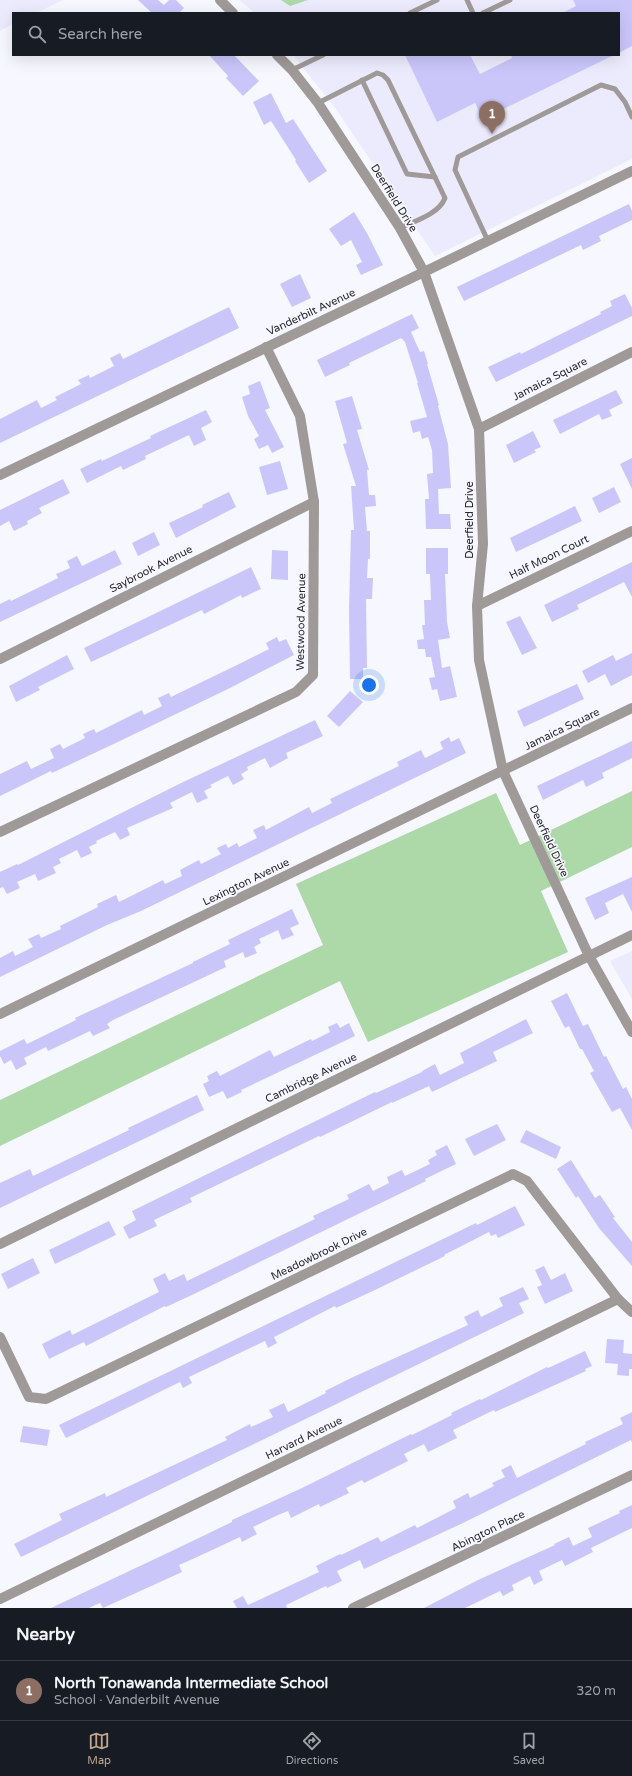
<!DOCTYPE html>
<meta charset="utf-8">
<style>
:root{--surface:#171b24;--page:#242831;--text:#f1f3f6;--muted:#9ea1a6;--line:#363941;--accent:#c0a68a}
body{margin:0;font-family:"Varela Round",sans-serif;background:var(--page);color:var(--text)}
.you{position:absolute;left:369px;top:685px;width:14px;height:14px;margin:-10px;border:3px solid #fff;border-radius:50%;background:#1a73e8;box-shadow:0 0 0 6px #1a73e833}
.badge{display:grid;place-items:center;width:26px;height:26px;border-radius:50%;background:var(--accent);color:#fff;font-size:13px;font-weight:700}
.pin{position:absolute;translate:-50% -33px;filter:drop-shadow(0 1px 2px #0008)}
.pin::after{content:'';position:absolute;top:21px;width:14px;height:12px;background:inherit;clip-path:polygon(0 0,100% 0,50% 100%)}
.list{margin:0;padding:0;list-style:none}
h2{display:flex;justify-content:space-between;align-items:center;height:52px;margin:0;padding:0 16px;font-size:17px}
h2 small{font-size:13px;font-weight:400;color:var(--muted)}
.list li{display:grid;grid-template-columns:26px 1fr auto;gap:12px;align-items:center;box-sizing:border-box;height:60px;padding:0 16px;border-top:1px solid var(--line)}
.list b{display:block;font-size:15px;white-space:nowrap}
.list p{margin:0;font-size:13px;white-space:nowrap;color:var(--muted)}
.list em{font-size:13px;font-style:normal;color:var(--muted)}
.icon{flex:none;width:22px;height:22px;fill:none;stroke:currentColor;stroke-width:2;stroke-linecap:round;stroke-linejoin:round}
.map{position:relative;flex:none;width:632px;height:1608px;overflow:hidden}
.search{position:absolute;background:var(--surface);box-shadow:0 4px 16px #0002;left:12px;right:12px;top:12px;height:44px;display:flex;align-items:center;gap:10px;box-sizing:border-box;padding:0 14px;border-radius:0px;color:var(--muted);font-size:15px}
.sheet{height:112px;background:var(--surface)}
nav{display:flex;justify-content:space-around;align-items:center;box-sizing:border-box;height:56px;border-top:1px solid var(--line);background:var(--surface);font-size:11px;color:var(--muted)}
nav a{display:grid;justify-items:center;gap:2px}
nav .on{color:var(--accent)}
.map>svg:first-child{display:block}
.built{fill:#ecebfd}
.green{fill:#add8a7}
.building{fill:#cac6fa}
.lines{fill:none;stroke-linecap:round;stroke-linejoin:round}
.lane{stroke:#9f9a98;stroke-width:5}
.street{stroke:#9f9a98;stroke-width:10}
.labels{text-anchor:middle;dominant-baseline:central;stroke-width:3.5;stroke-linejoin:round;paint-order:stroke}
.street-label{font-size:11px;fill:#28282c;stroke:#f7f7ff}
</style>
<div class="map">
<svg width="632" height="1608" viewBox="0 0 632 1608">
<rect width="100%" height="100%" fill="#f7f7ff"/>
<g class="built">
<path d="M0 0H63L36 13H13V24L0 31Z"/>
<path d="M239 0H632V159L435 256 336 109 293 55H619V13H255Z"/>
<path d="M632 951V999L610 961Z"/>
</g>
<g class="green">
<path d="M281 0H308L290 6Z"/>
<path d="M632 791V847L541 891 568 952 368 1042 340 981 0 1146V1100L323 945 296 884 496 793 520 845Z"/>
</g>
<g class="building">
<path d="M138 0H158L164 5 169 0H176L184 8 179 13H152Z"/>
<path d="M573 0H632V46L619 53V13H562L576 6Z"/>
<path d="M209 55H234L259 81 243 96 226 78 228 76Z"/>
<path d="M405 55H470L480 74 512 58 511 55H614L483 119 475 103 437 122Z"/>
<path d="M271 93 286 123 293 119 327 171 309 183 295 161 296 160 271 121 264 125 253 102Z"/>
<path d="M629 204 632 211V220L599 236 601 241 583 250 581 245 464 301 457 287Z"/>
<path d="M354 212 367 233 383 265 361 275 356 265 362 262 351 240 341 246 329 229Z"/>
<path d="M300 274 311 298 292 307 280 284Z"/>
<path d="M625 294 632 308V316L496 382 488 367 520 352 521 354 601 314 600 312 612 306 610 301Z"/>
<path d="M229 307 239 328 0 443V419L37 400 41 408 57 400 55 397 81 384 78 380 89 375 90 378 114 366 110 358 120 353 123 359Z"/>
<path d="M412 314 419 328 411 332 420 352 424 351 428 364H427L439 405 438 406 448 444 451 488 438 489 439 514H450L451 529H426L425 499H429L427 474 433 473 432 450 428 437 422 439 420 431 413 433 410 421 427 417 417 383H418L405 342 401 338 349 363 350 365 325 377 317 360Z"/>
<path d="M260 381 270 408 265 410 284 447 272 453 268 445 259 449 254 439 259 436 248 416 242 397 250 394 248 386Z"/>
<path d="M616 390 623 403 609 410 612 416 602 420 599 414 560 434 553 420Z"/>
<path d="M352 396 362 429 357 430 369 470H367L369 495H375L376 506 365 507 367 531H370V559H368L367 578H373L372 599H366L367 668H363V679H350L349 610 351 530H354L351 486H356L343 444 347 443 335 401Z"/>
<path d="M206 410 212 422 201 428 206 440 194 446 189 435 145 456 146 459 123 470 121 466 87 483 80 469 101 459 102 461 151 438 150 436Z"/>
<path d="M533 431 541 447 534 450 536 452 514 463 506 445Z"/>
<path d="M632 458V489L620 464Z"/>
<path d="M280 461 288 489 267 495 259 467Z"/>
<path d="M63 479 70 493 39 508 42 513 27 521 28 524 14 531 9 521 0 526V510Z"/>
<path d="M614 487 621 502 599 513 592 498Z"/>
<path d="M229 492 236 507 176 538 169 523 203 507 202 505Z"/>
<path d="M575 506 582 521 516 552 510 538Z"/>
<path d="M154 532 160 545 138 556 132 543Z"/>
<path d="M426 548H448V574H445L447 622 450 638 438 640 442 668 450 666 457 697 440 701 437 689 432 690 429 678 435 677 431 657H426L425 649H418L417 640 424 639 422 625H425L424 600H431L430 574H426Z"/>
<path d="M115 550 122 564 0 622V604L10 599 11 601 58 578 56 574 70 568 67 561 77 556 82 566Z"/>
<path d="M272 550 288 551V580L271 579Z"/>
<path d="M632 562V597L624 582 577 605 579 609 552 622 544 605Z"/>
<path d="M251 567 261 589 242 598 241 595 204 614 202 610 91 662 84 648Z"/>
<path d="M520 616 537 648 522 655 506 622Z"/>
<path d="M277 637 279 642 286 639 294 655 228 689 122 740 52 773 51 771 0 796V774L27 761 31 769 54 758 50 749 60 744 63 749 85 738 83 734 94 729 96 733 142 710 144 715 162 706 158 698 169 693 171 697 179 693 235 666 269 649 266 643Z"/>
<path d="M632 653V675L611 686 605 674 588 683 582 671 613 655 616 661Z"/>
<path d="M67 655 74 669 38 687 40 690 16 702 9 686Z"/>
<path d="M577 684 584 699 524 727 517 711Z"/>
<path d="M350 691 363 702 339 727 327 716Z"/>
<path d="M315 720 323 736 286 753 288 758 270 768 265 758 247 767 248 770 241 774 244 779 233 785 228 776 210 785 212 787 204 791 208 798 197 803 192 792 170 803 173 808 127 828 130 835 120 840 115 832 96 841 97 843 89 847 92 853 81 858 77 850 59 859 61 863 53 867 56 873 38 881 35 874 17 882 20 888 7 894 3 887 0 888V872L17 864 18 865 179 784Z"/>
<path d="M449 737 451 742 459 738 466 753 141 911 107 925 0 977V958L13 951 15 956 33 947 28 939 39 934 41 938 61 929 60 926 98 907 97 904 116 895 119 902 163 880 165 884 182 876 180 870 199 860 201 864 221 854 217 848 226 844 228 848 237 843 239 847 257 838 253 830 264 825 266 830 309 807 312 813 332 803 330 799 399 766 397 762 421 750 425 758 443 749 440 742Z"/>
<path d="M632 741V758L602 773 604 778 586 787 583 780 543 800 537 786Z"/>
<path d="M632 877V912L623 894 605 903 609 913 595 920 585 898Z"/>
<path d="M292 909 299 924 290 928 294 935 282 940 278 930 259 939 261 943 254 947 257 953 245 958 243 952 224 961 226 967 113 1020 107 1024 110 1028 93 1036 90 1031 48 1051 46 1047 24 1058 27 1064 16 1070 11 1060 4 1064 0 1056V1051L24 1039 27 1044 76 1020 75 1018 193 963V962L230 944 228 940Z"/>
<path d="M567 993 583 1026 588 1024 604 1057 606 1056 623 1089 626 1087 632 1099V1130L620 1108 612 1112 590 1073 594 1071 582 1049H580L569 1026 565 1028 551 1001Z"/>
<path d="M526 1019 533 1033 493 1052 497 1061 432 1092 429 1086 392 1103V1102L320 1137 319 1136 240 1174 190 1198 192 1202 154 1220 157 1226 129 1239 123 1227 136 1220 132 1211 375 1092 376 1093 422 1072V1071L435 1064 440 1075 464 1063 460 1053Z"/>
<path d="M337 1023 340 1028 349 1023 355 1036 241 1090 242 1092 227 1099 223 1091 209 1097 203 1084 209 1081 207 1076 217 1071 220 1076 270 1050 274 1057 311 1039 312 1041 330 1032 328 1027Z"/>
<path d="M197 1095 204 1110 0 1208V1183L30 1169 33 1176 129 1130 128 1128Z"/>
<path d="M497 1124 506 1140 474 1156 465 1139Z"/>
<path d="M526 1130 561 1147 556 1159 520 1142Z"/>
<path d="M447 1145 456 1164 425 1179 426 1181 194 1294 166 1307 165 1306 86 1346 84 1342 49 1359 42 1344 70 1330 72 1335 159 1292 153 1279 165 1273 169 1281 184 1274 187 1281 315 1219 313 1216 349 1199 347 1195 369 1184 373 1191 389 1183 387 1177 402 1170 405 1176 430 1164 428 1160 437 1155 435 1151Z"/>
<path d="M571 1160 595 1198 600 1195 615 1217 613 1218 632 1242V1266L599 1228 578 1196 576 1198 557 1169Z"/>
<path d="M515 1206 525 1225 498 1238 496 1234 491 1236 489 1232 444 1255 445 1256 375 1290 336 1308 335 1306 288 1330 274 1337 277 1343 268 1348 265 1341 189 1377 192 1383 183 1388 180 1382 66 1438 59 1425 476 1223 477 1225Z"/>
<path d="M109 1221 116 1235 55 1264 49 1250Z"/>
<path d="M33 1258 40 1273 8 1289 1 1274Z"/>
<path d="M544 1266 551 1280 565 1273 573 1291 545 1304 537 1287 542 1285 535 1270Z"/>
<path d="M523 1287 529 1299 519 1303 524 1313 21 1557 14 1544 62 1520 59 1514 105 1493 106 1497 227 1440 225 1437 250 1424 251 1427 273 1417 269 1410 284 1403 288 1412 326 1393 325 1391 351 1378 468 1325 464 1317 478 1310 481 1317 503 1306 499 1298Z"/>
<path d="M607 1339 624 1340 623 1353 632 1354V1369H629V1376L617 1375 618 1364 605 1363Z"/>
<path d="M585 1351 592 1366 585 1369 586 1371 495 1412 494 1410 453 1430 457 1438 428 1452 424 1444 404 1454 408 1461 364 1483 362 1480 346 1488 349 1493 320 1507 319 1504 291 1518 288 1511 278 1515 253 1527 257 1534 242 1542 240 1537 195 1558 179 1565 182 1572 103 1608 100 1603 89 1608H51L178 1548 232 1522V1520L302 1488 411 1434 412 1435 452 1415 451 1413 480 1399 481 1400 547 1367 548 1368Z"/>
<path d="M632 1412V1443L631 1440 463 1523 364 1569 360 1560 337 1571 342 1581 327 1588 326 1586 286 1605 287 1608H237L233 1601 243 1596 248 1605 319 1572 316 1566 340 1554 341 1555 378 1537 381 1542 415 1525 417 1528 456 1508 453 1501 468 1493 470 1498 494 1486 492 1483 505 1477 501 1470 511 1465 517 1478 586 1444 585 1442 623 1424 620 1418Z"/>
<path d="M23 1426 50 1430 47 1446 20 1442Z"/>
<path d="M632 1505V1528L591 1548 593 1552 565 1566 562 1560 539 1571 543 1580 534 1585 530 1576 512 1585 514 1590 503 1596 500 1591 465 1608H424L478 1580 555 1545 554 1544 569 1537 573 1546 592 1537 588 1528 620 1513 619 1511Z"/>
</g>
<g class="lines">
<g class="lane">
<path d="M467 0 473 13"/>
<path d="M410 13 437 0"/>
<path d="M483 13 510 0"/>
<path d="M292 70 323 55"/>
<path d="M362 80 407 174 435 177"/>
<path d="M318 103 377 73 383 75 388 80 445 198C439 214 415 221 400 228"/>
<path d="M488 241 455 170 458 157 601 85 615 89 625 102 632 117"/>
</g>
<g class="street">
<path d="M220 0 233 13"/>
<path d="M277 55 292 70 318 103 400 228 424 272 479 429 483 544 477 606 479 660 503 771 589 956 632 1032"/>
<path d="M479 429 632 352"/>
<path d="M0 475 424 272 632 171"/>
<path d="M477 606 632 531"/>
<path d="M0 659 314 502"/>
<path d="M0 832 296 692 313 675 314 502 300 416 266 347"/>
<path d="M0 1014 632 708"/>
<path d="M0 1244 632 935"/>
<path d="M0 1337 29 1397 46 1399 513 1174 527 1181 618 1299 632 1312"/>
<path d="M0 1599 618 1299"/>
<path d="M353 1608 632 1475"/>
</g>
</g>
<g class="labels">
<g class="street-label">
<text transform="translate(394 198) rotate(58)">Deerfield Drive</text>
<text transform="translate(311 312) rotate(-25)">Vanderbilt Avenue</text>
<text transform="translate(550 379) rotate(-27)">Jamaica Square</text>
<text transform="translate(469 520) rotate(-90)">Deerfield Drive</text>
<text transform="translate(549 557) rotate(-26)">Half Moon Court</text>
<text transform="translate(151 569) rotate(-27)">Saybrook Avenue</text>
<text transform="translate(301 622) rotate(-89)">Westwood Avenue</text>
<text transform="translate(562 729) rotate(-26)">Jamaica Square</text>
<text transform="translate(549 841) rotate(65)">Deerfield Drive</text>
<text transform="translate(246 882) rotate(-26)">Lexington Avenue</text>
<text transform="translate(311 1078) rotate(-26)">Cambridge Avenue</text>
<text transform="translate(319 1254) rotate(-26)">Meadowbrook Drive</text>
<text transform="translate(304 1438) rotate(-26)">Harvard Avenue</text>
<text transform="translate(488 1531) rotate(-26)">Abington Place</text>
</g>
</g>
</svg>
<div class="you"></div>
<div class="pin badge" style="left:492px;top:134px;background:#8d6e63">1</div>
<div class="search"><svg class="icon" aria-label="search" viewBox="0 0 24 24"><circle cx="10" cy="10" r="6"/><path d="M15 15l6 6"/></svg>Search here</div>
</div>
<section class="sheet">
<h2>Nearby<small></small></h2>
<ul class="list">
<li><span class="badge" style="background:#8d6e63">1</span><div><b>North Tonawanda Intermediate School</b><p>School · Vanderbilt Avenue</p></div><em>320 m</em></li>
</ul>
</section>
<nav>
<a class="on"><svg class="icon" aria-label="map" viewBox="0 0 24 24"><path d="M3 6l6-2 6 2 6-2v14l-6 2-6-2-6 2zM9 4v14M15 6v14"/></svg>Map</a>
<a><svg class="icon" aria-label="directions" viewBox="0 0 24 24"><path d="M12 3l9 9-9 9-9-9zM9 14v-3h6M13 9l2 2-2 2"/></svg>Directions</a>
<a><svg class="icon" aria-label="saved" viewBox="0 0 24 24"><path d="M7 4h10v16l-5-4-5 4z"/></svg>Saved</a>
</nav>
